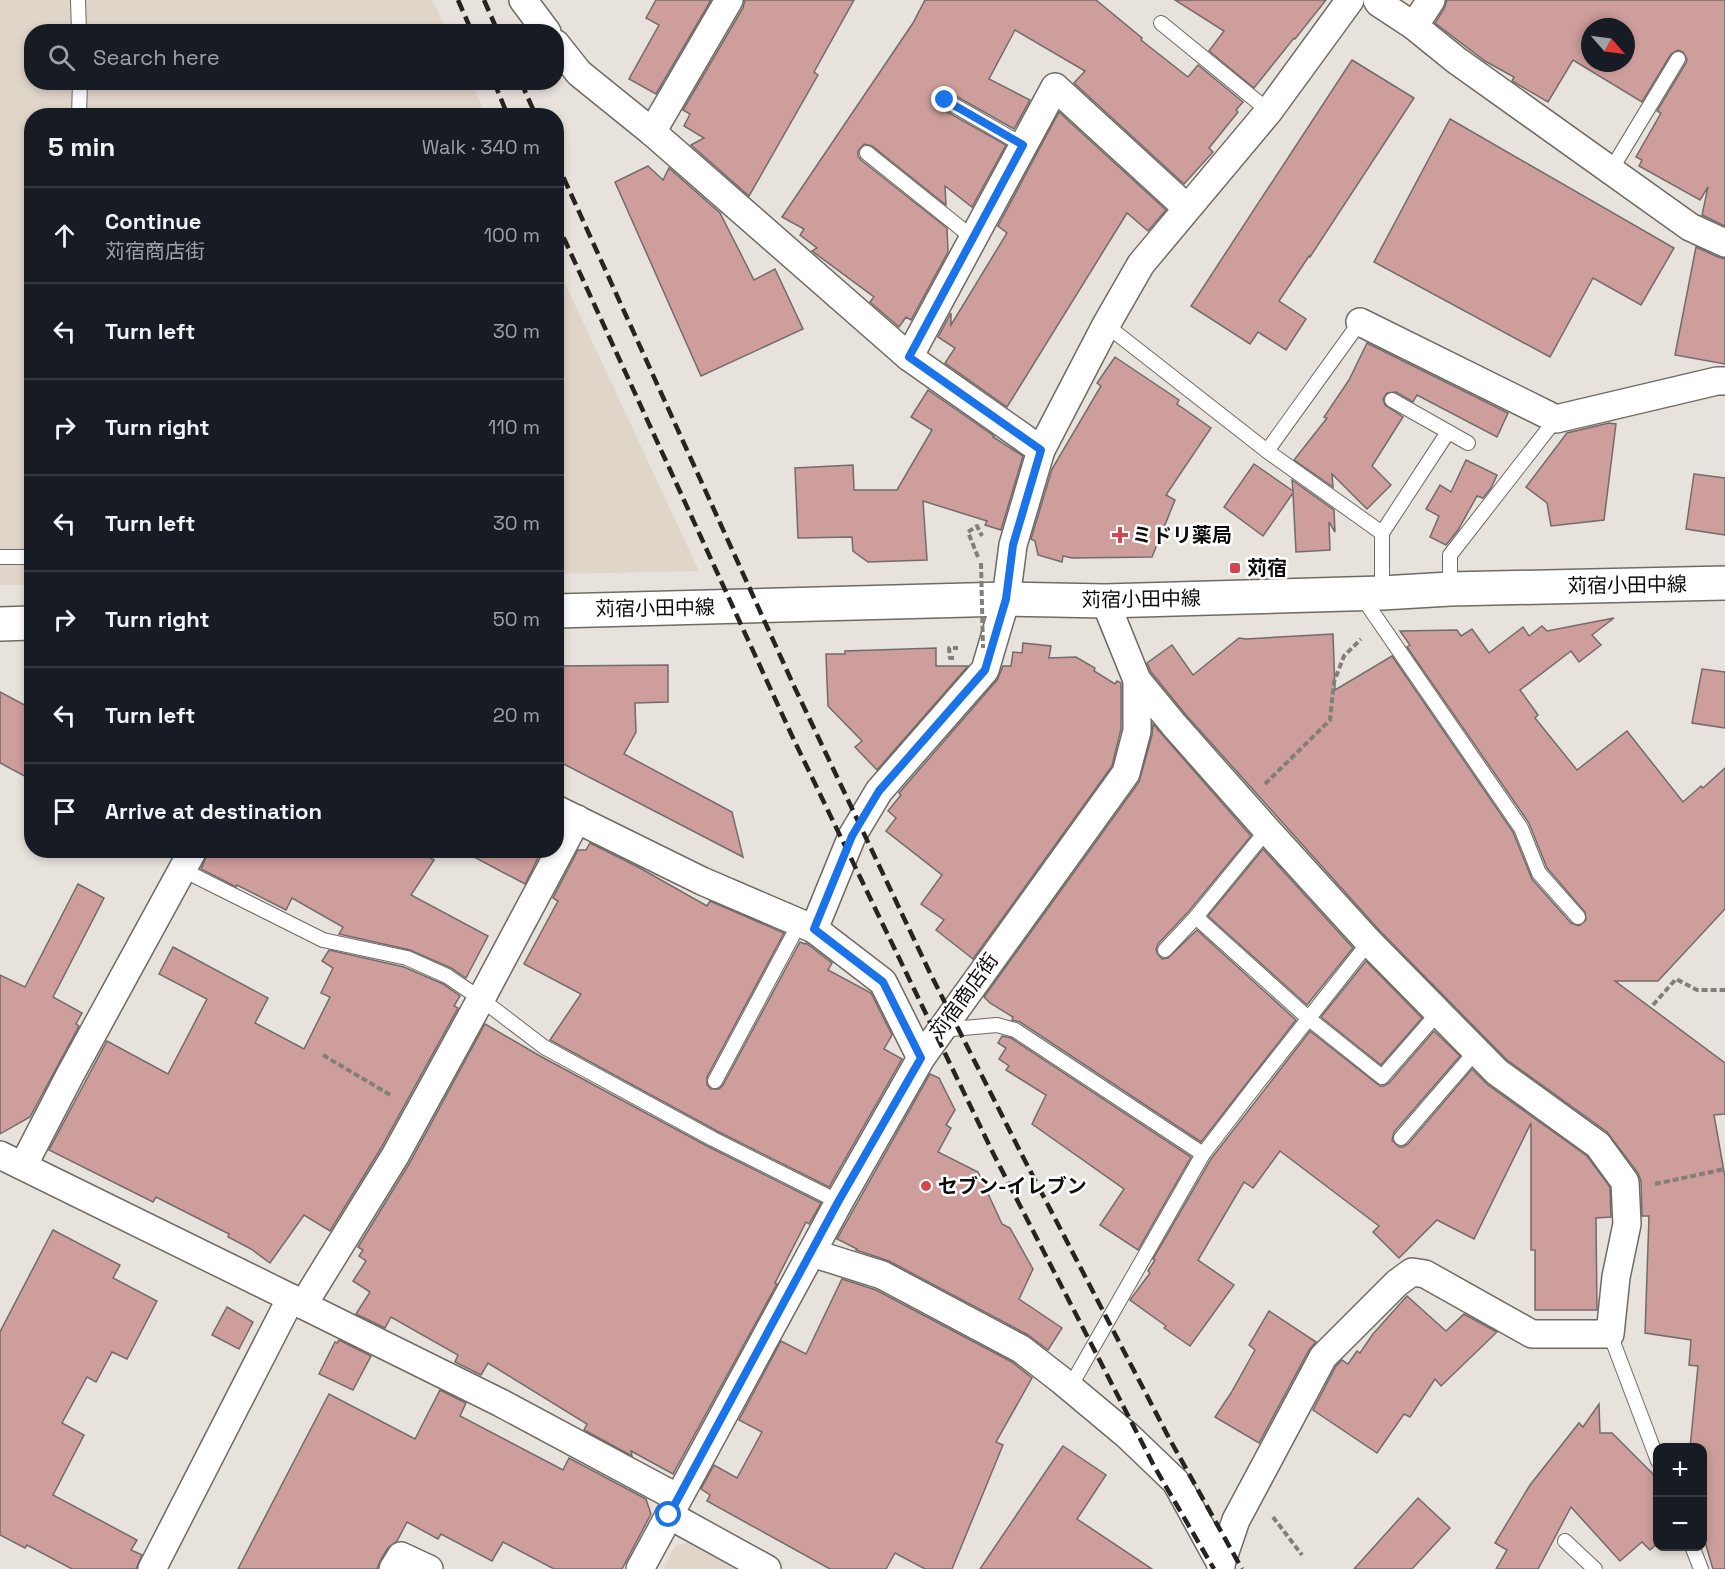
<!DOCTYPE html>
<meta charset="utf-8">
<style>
:root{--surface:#171b24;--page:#20242c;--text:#f1f3f6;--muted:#9ea1a6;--line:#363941}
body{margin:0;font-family:"Space Grotesk","Noto Sans JP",sans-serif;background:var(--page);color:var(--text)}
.controls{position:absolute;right:18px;bottom:18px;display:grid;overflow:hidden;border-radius:12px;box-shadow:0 3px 9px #0003}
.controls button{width:54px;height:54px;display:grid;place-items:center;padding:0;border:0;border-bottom:2px solid var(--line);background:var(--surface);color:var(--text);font:30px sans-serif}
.compass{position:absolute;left:1581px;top:18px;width:54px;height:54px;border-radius:50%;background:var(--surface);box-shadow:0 3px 9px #0003;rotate:118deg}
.stop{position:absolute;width:18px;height:18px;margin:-14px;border:4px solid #1a73e8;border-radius:50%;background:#fff}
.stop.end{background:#1a73e8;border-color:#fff;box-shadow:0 2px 6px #0008}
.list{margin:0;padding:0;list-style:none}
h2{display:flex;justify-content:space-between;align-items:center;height:78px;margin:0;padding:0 24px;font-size:26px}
h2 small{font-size:20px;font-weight:400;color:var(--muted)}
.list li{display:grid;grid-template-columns:39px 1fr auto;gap:18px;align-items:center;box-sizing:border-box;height:96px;padding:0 24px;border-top:2px solid var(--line)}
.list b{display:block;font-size:22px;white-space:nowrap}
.list p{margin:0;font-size:20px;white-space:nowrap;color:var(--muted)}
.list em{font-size:20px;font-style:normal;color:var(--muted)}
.icon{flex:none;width:33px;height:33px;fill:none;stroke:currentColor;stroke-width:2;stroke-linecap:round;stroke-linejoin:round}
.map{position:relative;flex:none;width:1725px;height:1569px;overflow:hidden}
.search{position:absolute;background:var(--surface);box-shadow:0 3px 9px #0003;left:24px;top:24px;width:540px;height:66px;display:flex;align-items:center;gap:15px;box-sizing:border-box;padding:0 21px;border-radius:24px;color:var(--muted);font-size:22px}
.panel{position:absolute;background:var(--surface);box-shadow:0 3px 9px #0003;left:24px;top:108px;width:540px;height:750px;border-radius:24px}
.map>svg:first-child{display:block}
.built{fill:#e0d5c9}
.building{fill:#cd9e9b;stroke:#736b6b;stroke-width:1.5;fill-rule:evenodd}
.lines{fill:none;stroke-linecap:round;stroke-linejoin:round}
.lane-casing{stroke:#6f6a64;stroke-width:16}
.street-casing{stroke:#6f6a64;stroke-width:30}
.secondary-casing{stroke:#6f6a64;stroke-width:36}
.path{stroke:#827e7a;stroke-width:4;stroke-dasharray:6 3;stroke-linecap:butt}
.lane{stroke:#fff;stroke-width:14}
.street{stroke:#fff;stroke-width:27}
.secondary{stroke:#fff;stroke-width:33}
.rail{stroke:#262321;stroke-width:4.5;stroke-dasharray:12 6;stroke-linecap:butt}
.path-bridge{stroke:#827e7a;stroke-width:4;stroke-dasharray:6 3;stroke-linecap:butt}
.route{stroke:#1a73e8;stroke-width:8}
.poi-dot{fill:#d54550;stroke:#fff;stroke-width:2}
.labels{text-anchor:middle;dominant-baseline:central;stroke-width:5;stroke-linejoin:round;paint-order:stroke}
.poi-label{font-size:20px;font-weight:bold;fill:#0e0c0a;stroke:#fff;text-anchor:start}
.street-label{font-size:20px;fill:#0e0c0a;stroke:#fff}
</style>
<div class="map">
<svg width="1725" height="1569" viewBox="0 0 1725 1569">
<rect width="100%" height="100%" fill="#e8e2dc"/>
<g class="built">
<path d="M0 0H432L447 31 32 32V82L471 83 486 115 32 116 31 585H0Z"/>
<path d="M557 266 699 571 557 574Z"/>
<path d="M692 1542 743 1569H663L676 1545Z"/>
</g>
<g class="building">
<path d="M656 0H711L656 94 629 79 659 25 646 18Z"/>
<path d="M745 0H854L814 72 818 75 749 196 691 145 704 138 684 126 690 114 683 110 743 8Z"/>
<path d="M925 0H1096L1142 38 1141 40 1188 77 1198 65 1243 102 1236 110 1238 112 1209 148 1213 152 1184 184 1074 83 1085 71 1015 30 989 79 1030 100 1014 129 949 92H941L936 99 937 104 940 108 1006 145 972 207 945 186 946 205 872 146 864 144 858 151V156L861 160 947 228 948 252 911 320 906 317 899 327 870 302 874 297 812 251 817 248 800 235 804 229 782 217 913 23Z"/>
<path d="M1175 0H1326L1295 39 1294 38 1254 88 1209 51 1224 31Z"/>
<path d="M1447 0H1725V226L1702 215 1708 187 1700 200 1639 166 1642 160 1636 157 1661 113 1657 111 1686 63 1687 59 1683 52 1678 50 1671 54 1642 102 1573 60 1548 102 1512 81 1514 77 1485 61 1435 23 1444 9ZM1590 27H1626V63H1590Z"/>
<path d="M1352 60 1414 98 1310 257 1309 256 1279 301 1306 319 1286 350 1258 332 1250 344 1191 306Z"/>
<path d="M1059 112 1166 210 1148 231 1127 213 1007 407 945 363 955 348 938 337 951 313V325L1007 233 998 226Z"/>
<path d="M1450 119 1674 248 1641 305 1593 278 1550 357 1374 262Z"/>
<path d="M648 166 663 180 669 168 720 213 754 280 775 269 803 329 701 376 615 182Z"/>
<path d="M1696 247 1718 257 1725 259V364L1675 355Z"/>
<path d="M1367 343 1508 413 1497 437 1417 395 1413 402 1396 392 1387 393 1383 399 1385 405 1403 417 1372 466 1391 485 1367 509 1332 474 1333 487 1294 460 1327 418 1324 417 1349 380Z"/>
<path d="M1115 357 1179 400 1177 404 1211 428 1166 495 1175 500 1152 557 1072 558 1063 556 1062 562 1038 555 1035 541 1031 539 1052 469 1101 386 1097 383Z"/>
<path d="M928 390 994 436 993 437 1023 456 1001 530 985 525 987 521 923 501 927 560 868 562 853 551 852 537 798 538 795 468 853 465 854 490H897L932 430 911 417Z"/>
<path d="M1609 423 1616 424 1604 520 1551 526 1547 503 1526 487 1567 433Z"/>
<path d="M1466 460 1497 475 1491 488 1483 498 1477 496 1458 530 1446 545 1430 537 1439 516 1426 509 1440 485 1451 492Z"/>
<path d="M1254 464 1293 491 1292 480 1334 510 1335 532 1329 522 1330 550 1296 552 1293 493 1263 536 1224 507Z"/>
<path d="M1694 474 1725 478V535L1686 529Z"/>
<path d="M1614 618 1592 635 1601 645 1579 662 1571 651 1520 690 1538 715 1535 718 1577 770 1627 731 1683 802 1701 786 1703 788 1725 768V909L1658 981H1615L1725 1063V1114L1714 1115 1725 1177V1569H1713L1702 1532V1448H1690L1698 1366 1689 1365 1691 1340 1645 1333 1649 1216H1642L1641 1181 1638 1173 1607 1132 1507 1060 1380 931 1186 715 1151 672 1147 663 1172 645 1193 675 1239 638 1246 639 1333 634 1335 690 1392 656 1513 832 1532 879 1571 923 1579 926 1586 920 1585 912 1547 868 1529 823 1407 647 1410 645 1400 631 1457 630 1461 636 1472 629 1489 653 1523 627 1529 636 1542 626 1547 631Z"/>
<path d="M1023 643 1051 646 1049 658 1076 657 1095 668 1094 671 1115 684 1117 681 1121 683V729L1112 766 973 959 936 930 944 920 921 904 942 875 886 831 896 818 888 811 901 795 899 793 997 680 1003 666H1011L1013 652 1022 653Z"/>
<path d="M936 648V666H968L877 770 855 747 862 741 828 706 826 654H845V651Z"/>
<path d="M668 665V702L635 703 636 732 624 754 732 812 743 857 556 760V666Z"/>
<path d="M1702 669 1725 672V728L1692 723Z"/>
<path d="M0 692 32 709V780L0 763Z"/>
<path d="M1153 724 1251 836 1189 911 1158 944 1156 949 1157 953 1162 959 1168 958 1197 930 1296 1020 1201 1142 1020 1022 1012 1020 1013 1017 990 1003 984 997 1139 782 1152 735Z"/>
<path d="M590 843 638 867 707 906 710 901 784 933 707 1077V1085L711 1089H719L723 1085 800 942 805 944 806 943 832 963 828 970 871 993 892 1035 884 1049 902 1059 829 1187 717 1131 550 1040 581 994 524 964 558 901 553 898 578 850H586Z"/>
<path d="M1263 849 1353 948 1307 1005 1208 916Z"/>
<path d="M209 850H418L434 860 411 895 488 936 466 978 451 968 410 950 339 934 343 927 292 898 286 910 237 885 236 887 201 869Z"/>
<path d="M461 850H542L525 884Z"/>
<path d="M78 884 104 898 53 997 82 1013 76 1024 79 1026 30 1117 0 1134V975L25 987Z"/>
<path d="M173 947 268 998 255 1023 304 1049 330 997 321 993 333 968 322 961 329 950 404 967 443 984 460 996 454 1006 458 1008 381 1148 330 1231 304 1215 270 1263 251 1249 228 1237 229 1234 156 1197 153 1202 49 1150 107 1041 168 1074 207 999 159 974Z"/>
<path d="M1366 961 1422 1018 1381 1065 1321 1017Z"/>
<path d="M485 1024 540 1056 709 1147 821 1203 809 1224 806 1222 775 1283 777 1284 673 1474 631 1451 632 1456 584 1430 587 1424 488 1363 481 1375 455 1362 458 1355 391 1317 385 1328 356 1314 370 1292 353 1281 366 1261 359 1256 363 1250 358 1247 409 1164Z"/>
<path d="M1310 1031 1380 1086H1384L1389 1083 1434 1031 1460 1056 1394 1132 1392 1140 1399 1147H1403L1408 1144 1472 1069 1488 1085 1587 1156 1610 1187 1611 1217 1596 1218 1597 1310H1535V1250H1531V1123L1474 1239 1437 1220 1399 1258 1373 1232 1379 1226 1280 1151 1253 1188 1244 1182 1198 1260 1234 1285 1190 1346 1164 1328 1166 1326 1130 1300 1150 1273 1148 1271 1155 1260 1153 1259 1211 1159Z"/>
<path d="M1002 1036 1011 1038 1191 1157 1138 1250 1100 1225 1124 1189 1032 1124 1046 1095 1006 1070 1009 1066 999 1059 1006 1048 998 1043Z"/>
<path d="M930 1074 939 1078 955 1110 946 1125 951 1128 938 1152 978 1172 1002 1224 1010 1228 1033 1269 1019 1299 1062 1328 1048 1350 1028 1335 889 1261 856 1250 857 1249 837 1239Z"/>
<path d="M53 1230 120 1265 113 1278 157 1301 127 1359 112 1352 96 1382 87 1377 62 1423 84 1435 53 1495 137 1540 131 1550 142 1555 136 1569H72L27 1545 25 1548 0 1535V1332Z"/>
<path d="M842 1279 876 1290 1012 1362 1032 1378 996 1442 1003 1445 952 1569H925L895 1553 886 1569H830L707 1501 710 1495 701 1489 714 1465 737 1478 762 1432 739 1420 781 1341 806 1354Z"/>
<path d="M1407 1296 1446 1331 1464 1314 1497 1332 1441 1386 1435 1379 1410 1417 1404 1414 1377 1453 1313 1410 1336 1366 1342 1360 1348 1364 1357 1351 1360 1353 1373 1334Z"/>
<path d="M227 1307 253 1322 239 1349 212 1335Z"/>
<path d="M1269 1311 1316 1342 1309 1350 1259 1443 1215 1417 1231 1393 1255 1350 1249 1345Z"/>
<path d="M339 1340 371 1356 353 1390 319 1374 335 1342 337 1343Z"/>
<path d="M440 1390 466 1403 460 1416 563 1470 569 1458 646 1499 651 1514 622 1569H554L503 1542 492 1561 441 1534 438 1539 407 1522 397 1541 388 1548 380 1561 377 1569H238L329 1394 415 1439Z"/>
<path d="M1599 1404 1600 1433H1612L1658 1479V1543L1650 1550 1642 1542 1620 1561 1571 1507 1538 1569H1496L1507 1550 1495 1543 1530 1485 1579 1423 1583 1427Z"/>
<path d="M1063 1446 1106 1475 1077 1519 1152 1569H980Z"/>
<path d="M1418 1498 1450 1528 1412 1569H1354Z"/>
</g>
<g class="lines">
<defs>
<g id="lane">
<path d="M78 0 79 32"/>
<path d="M1161 23 1269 111"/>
<path d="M945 100 1023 145"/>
<path d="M79 116 80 82"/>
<path d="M867 153 973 238"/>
<path d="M1611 170 1678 59"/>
<path d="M1106 325 1267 451 1382 533"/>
<path d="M1392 400 1468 443"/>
<path d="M1267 451 1360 322"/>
<path d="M0 557H32"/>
<path d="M1450 589V555L1556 419"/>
<path d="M1382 593V533L1448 432"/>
<path d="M1360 594 1521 828 1539 873 1578 917"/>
<path d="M183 870 323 940 407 958 447 976 481 999 544 1047 713 1139 839 1202"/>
<path d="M1196 917 1308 1018 1382 1077 1438 1013"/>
<path d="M1165 950 1196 917 1267 830"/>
<path d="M941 1030 997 1025 1015 1030 1203 1154"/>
<path d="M715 1081 800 922"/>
<path d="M1401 1138 1476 1051"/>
<path d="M1610 1334 1658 1461"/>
<path d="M1070 1387 1203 1154 1256 1085 1369 942"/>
<path d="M1565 1541 1595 1569"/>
<path d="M1692 1546 1701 1569"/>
</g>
<g id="street">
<path d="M523 0 547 32"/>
<path d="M1377 0 1379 3 1414 26 1456 60 1690 227 1725 243"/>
<path d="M1414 26 1431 0"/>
<path d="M556 44 579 73 652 132 909 357 1041 450"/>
<path d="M652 132 729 0"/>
<path d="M1360 322 1556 419 1717 381H1725"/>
<path d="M909 357 1055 87 1187 208"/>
<path d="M1105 601 1137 680 1174 725 1267 830 1369 942 1497 1072 1598 1145 1625 1182 1627 1224 1616 1277 1610 1334H1532L1425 1274 1412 1272 1397 1283 1323 1357 1236 1520 1221 1564V1569"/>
<path d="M556 809 702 881 814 929 883 982 921 1058"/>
<path d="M814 929 852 836 879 791 985 670 1006 599 1013 545 1041 450 1106 325 1141 264 1269 111 1350 0"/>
<path d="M0 1155 291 1298 303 1305 501 1403 678 1498"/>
<path d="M23 1166 70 1075 193 850"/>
<path d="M812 1253 882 1275 1021 1349 1061 1380 1128 1436 1176 1482 1221 1564"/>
<path d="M303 1305 395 1156 481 999 577 819"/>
<path d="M669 1515 767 1569"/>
<path d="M152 1569 291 1298"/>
<path d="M393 1569 401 1556 429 1569"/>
<path d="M640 1569 839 1202 921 1058 1126 773 1137 731V680"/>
</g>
<g id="secondary">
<path d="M556 611 1006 599 1105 601 1382 593 1450 589 1725 583"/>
<path d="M0 624 32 623"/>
</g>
</defs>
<use href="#lane" class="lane-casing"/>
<use href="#street" class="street-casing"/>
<use href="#secondary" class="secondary-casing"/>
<g class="path">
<path d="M978 557 968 532 977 526 982 536"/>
<path d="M954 658H950L949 648H958"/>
<path d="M1265 784 1330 720 1334 682 1344 656 1361 639"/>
<path d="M1653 1005 1676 979 1697 990H1725"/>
<path d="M323 1055 392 1096"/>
<path d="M1655 1184 1725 1169"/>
<path d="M1273 1517 1302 1555"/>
</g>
<use href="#lane" class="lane"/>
<use href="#street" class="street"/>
<use href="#secondary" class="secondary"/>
<g class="rail">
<path d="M458 0 472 32"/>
<path d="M484 0 498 32"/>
<path d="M494 82 508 116"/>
<path d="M521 82 536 116"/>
<path d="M556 161 793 684 930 973 1022 1155 1169 1438 1242 1569"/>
<path d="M556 221 793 738 994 1155 1154 1466 1214 1569"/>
</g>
<path class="path-bridge" d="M981 563 983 648"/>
</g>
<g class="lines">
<path class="route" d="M669 1515 838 1202 921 1058 883 982 814 929 852 836 879 791 985 670 1006 599 1013 545 1041 450 909 357 1023 145 945 100"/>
</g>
<g class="poi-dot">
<path d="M1117 526h6v6h6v6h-6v6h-6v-6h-6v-6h6z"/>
<rect x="1229" y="562" width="12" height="12" rx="3"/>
<circle cx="926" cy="1186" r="6"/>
</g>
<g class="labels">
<g class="poi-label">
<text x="1132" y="535">ミドリ薬局</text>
<text x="1247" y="568">苅宿</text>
<text x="938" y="1186">セブン-イレブン</text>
</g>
<g class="street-label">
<text transform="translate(1627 585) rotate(-1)">苅宿小田中線</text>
<text transform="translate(1141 599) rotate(-1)">苅宿小田中線</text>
<text transform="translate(655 608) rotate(-1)">苅宿小田中線</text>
<text transform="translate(964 996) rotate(-54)">苅宿商店街</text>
</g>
</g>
</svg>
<div class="controls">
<button>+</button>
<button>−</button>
</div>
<svg class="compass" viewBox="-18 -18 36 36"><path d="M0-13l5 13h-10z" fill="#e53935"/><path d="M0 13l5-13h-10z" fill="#9ea1a6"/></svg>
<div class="stop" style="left:669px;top:1515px"></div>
<div class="stop end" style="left:945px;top:100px"></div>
<div class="search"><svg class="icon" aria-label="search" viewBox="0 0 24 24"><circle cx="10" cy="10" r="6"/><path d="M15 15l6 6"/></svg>Search here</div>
<section class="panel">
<h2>5 min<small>Walk · 340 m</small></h2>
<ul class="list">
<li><svg class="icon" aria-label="ahead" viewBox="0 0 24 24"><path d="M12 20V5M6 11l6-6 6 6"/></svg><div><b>Continue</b><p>苅宿商店街</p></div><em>100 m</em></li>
<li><svg class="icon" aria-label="left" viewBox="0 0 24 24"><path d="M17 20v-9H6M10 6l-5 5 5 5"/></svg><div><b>Turn left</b></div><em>30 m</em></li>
<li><svg class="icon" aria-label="right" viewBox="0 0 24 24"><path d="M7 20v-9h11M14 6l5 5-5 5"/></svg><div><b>Turn right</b></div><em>110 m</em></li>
<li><svg class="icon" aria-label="left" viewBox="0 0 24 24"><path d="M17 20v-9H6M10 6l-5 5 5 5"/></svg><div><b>Turn left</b></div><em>30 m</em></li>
<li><svg class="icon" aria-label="right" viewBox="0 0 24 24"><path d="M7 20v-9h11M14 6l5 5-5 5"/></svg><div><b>Turn right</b></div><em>50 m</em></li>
<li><svg class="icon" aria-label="left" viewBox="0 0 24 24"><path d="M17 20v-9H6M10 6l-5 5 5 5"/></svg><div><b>Turn left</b></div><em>20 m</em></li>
<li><svg class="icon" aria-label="arrive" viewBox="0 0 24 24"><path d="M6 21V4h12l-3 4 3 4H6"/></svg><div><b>Arrive at destination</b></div></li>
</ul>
</section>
</div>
